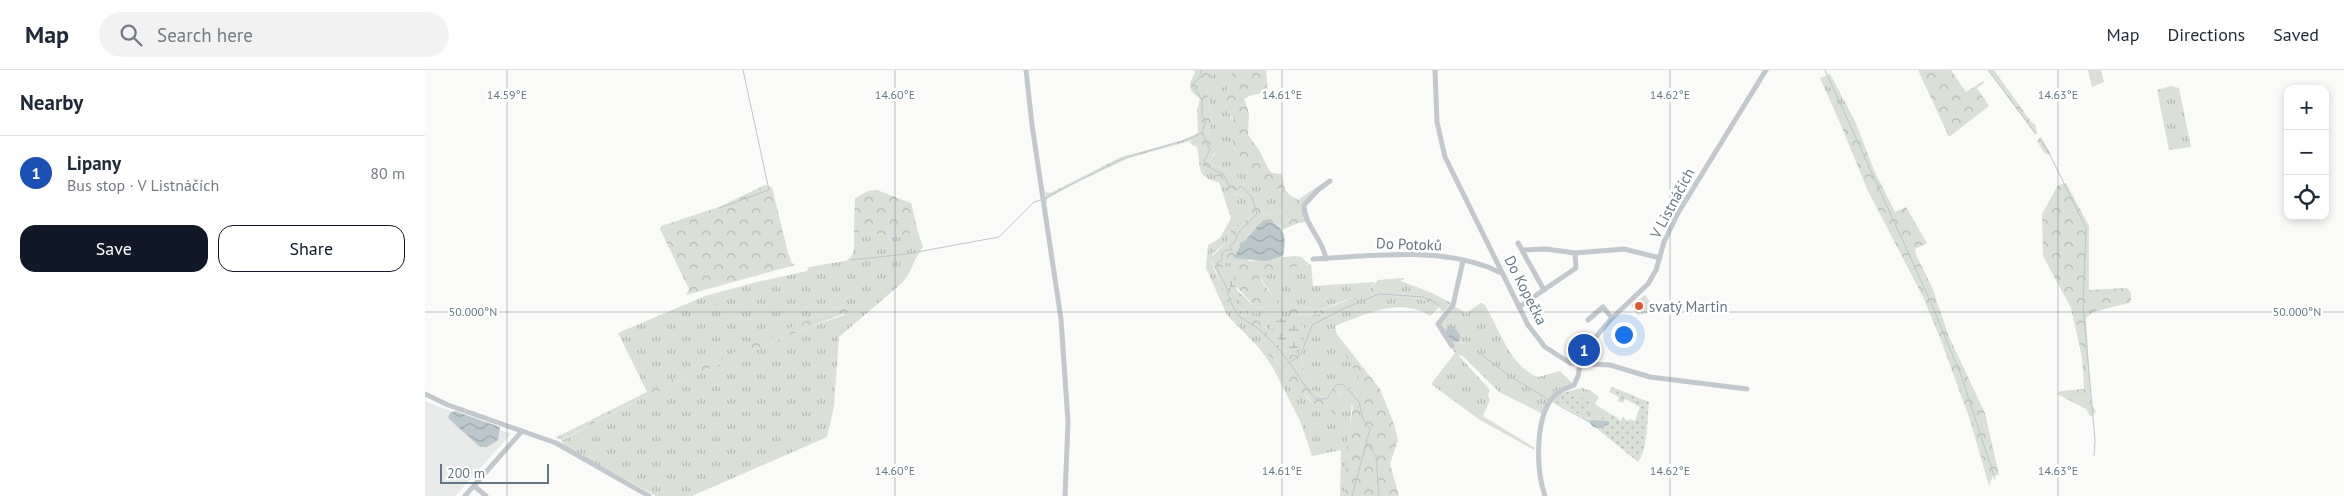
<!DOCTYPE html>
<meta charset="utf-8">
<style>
:root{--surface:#fff;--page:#f2f2f3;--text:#1f2937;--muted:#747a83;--line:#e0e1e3;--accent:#111827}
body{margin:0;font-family:"PT Sans",sans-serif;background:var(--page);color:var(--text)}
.controls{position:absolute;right:15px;top:15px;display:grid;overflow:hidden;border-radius:10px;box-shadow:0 2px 8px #0003}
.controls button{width:45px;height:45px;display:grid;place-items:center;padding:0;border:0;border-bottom:1px solid var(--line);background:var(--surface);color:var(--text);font:25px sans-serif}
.scale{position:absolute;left:15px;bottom:12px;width:109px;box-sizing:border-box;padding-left:5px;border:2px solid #657683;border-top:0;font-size:14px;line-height:18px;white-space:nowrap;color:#657683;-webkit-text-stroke:4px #fff;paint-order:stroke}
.you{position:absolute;left:1198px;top:264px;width:18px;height:18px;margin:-12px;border:4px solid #fff;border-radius:50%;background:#1a73e8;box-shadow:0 0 0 8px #1a73e833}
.badge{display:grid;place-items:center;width:32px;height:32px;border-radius:50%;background:var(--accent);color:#fff;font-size:16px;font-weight:700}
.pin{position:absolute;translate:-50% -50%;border:2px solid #fff;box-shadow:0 1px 5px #0006}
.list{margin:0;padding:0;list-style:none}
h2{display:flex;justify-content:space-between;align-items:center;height:65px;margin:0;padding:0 20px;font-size:21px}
h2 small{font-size:16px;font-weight:400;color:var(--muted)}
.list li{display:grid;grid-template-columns:32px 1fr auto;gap:15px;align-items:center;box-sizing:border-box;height:75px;padding:0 20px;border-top:1px solid var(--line)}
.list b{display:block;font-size:19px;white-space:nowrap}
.list p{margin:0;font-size:16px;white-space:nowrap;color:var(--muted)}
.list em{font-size:16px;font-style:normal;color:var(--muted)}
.actions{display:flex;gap:10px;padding:15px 20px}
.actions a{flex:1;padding:11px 0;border:1px solid var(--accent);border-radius:15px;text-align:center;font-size:18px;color:var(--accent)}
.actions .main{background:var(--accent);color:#fff}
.icon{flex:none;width:28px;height:28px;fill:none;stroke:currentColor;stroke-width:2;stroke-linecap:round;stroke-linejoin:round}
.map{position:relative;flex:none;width:1919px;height:426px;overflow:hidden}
header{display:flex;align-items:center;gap:30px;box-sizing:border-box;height:70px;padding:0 25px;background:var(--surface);border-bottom:1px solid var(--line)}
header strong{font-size:24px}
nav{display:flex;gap:28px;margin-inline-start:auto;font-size:18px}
.search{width:350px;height:45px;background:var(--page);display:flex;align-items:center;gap:12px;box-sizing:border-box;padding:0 18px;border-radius:28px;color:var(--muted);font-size:19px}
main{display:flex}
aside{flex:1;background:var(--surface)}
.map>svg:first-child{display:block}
.built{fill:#e8e9e9}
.grass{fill:url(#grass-tufts)}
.forest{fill:url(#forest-crowns)}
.wetland{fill:url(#wetland-marsh)}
.park{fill:#dadfd7}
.garden{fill:url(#garden-dots)}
.water{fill:url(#water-waves)}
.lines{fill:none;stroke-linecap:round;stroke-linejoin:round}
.stream{stroke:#bbc7cb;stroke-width:1}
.minor{stroke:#c3c8cc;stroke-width:5}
.ticks{fill:none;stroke:#657683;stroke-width:1;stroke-opacity:0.45}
.poi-dot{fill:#e4572e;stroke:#fff;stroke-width:2}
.labels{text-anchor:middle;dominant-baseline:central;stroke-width:5;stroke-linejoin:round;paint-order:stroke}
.street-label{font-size:15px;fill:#657683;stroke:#fff}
.poi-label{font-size:15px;fill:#657683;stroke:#fff;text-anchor:start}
.ticks-label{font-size:12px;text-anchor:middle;fill:#657683;stroke:#fff;stroke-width:5;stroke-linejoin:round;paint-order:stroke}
</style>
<header>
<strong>Map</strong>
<div class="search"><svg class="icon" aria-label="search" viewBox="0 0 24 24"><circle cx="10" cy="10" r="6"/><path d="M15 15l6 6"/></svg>Search here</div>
<nav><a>Map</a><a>Directions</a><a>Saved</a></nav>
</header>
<main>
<aside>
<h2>Nearby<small></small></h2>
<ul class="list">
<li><span class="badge" style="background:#1a4fb4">1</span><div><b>Lipany</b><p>Bus stop · V Listnáčích</p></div><em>80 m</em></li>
</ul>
<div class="actions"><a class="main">Save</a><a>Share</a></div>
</aside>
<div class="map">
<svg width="1919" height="426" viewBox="0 0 1919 426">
<defs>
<pattern id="grass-tufts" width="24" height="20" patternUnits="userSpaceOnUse" patternTransform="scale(1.25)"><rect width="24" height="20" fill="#dadfd7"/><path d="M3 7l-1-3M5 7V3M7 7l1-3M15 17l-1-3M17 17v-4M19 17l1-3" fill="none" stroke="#b4b9b4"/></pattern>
<pattern id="forest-crowns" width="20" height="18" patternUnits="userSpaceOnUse" patternTransform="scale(1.25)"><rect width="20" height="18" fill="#dadfd7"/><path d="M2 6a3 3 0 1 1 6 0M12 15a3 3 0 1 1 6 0" fill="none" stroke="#b4b9b4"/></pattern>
<pattern id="wetland-marsh" width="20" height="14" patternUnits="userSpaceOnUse" patternTransform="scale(1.25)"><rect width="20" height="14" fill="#dadfd7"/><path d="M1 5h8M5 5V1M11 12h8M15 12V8" fill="none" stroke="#b4b9b4"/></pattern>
<pattern id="garden-dots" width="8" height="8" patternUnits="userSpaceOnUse" patternTransform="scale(1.25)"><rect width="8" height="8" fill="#dadfd7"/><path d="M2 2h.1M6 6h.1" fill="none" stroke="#b4b9b4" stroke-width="1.8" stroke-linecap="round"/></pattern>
<pattern id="water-waves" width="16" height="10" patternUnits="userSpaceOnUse" patternTransform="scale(1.25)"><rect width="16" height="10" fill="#bbc7cb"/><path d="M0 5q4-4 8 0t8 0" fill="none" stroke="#9ca6aa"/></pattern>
</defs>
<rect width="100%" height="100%" fill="#fafaf8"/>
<path class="built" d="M0 331 86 364 30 426H0Z"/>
<g class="grass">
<path d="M788 0H806L807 8 801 21 804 42 809 54 806 66 809 78 821 95 823 104 854 120H860L866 126 877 131 867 141 840 146C834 139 834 131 830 124 822 112 801 97 787 96L785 93 786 88 790 84 784 63 787 50 782 18Z"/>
<path d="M1663 0H1676L1679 12 1667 17Z"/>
<path d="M1405 4 1430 51 1422 56 1415 53 1395 8Z"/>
<path d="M1746 16 1754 18 1766 77 1744 80 1732 20Z"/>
<path d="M1616 67 1626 84H1620L1612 71Z"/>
<path d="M773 70 777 73 778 78 776 87 798 111 799 115 811 125 821 126 827 138V144L817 154 806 159 804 170 787 184V192L791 204 807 240 839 270 845 287 860 298C867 325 875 317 888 334L905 337 907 340 915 334 912 328 917 322 921 323 927 331 919 426H915L916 380 887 386 876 353 847 296 834 278 802 245 781 198 783 175 795 168 806 148 794 112C769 107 777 97 772 77L767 75 765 71Z"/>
<path d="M429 162 472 166 493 162 498 177C489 188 487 201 478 212L414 267 409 336 402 367 267 426H231L143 378 136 371 229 322 379 259 419 245 413 237 222 322 193 263 280 226 332 212 382 201 384 197 420 191C432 186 429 173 429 162Z"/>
<path d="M801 192 810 194 808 202 812 220 830 237 846 240 888 245 942 223 995 229 1014 236 1003 227 955 220 958 217 976 211 1007 223 1026 233 1018 242 1014 237 1005 246C975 226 939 245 910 256L913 271 936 310 939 318 932 326 918 313C909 316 906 324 898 327 880 321 873 291 879 275L873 285H866L852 274 843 265 841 258 822 241 817 244C806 231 799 214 797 198Z"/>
<path d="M886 194 888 216 950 212 946 218 938 223 893 241 857 232 849 228 833 204 836 201Z"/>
<path d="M1220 225 1225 232 1222 243 1212 245 1206 235Z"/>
<path d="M1056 233 1060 235C1074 258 1085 297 1113 307L1135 301 1149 315 1132 322 1120 345 1074 322 1038 286 1033 285 1065 320 1063 325 1065 330 1058 346 1110 378 1109 380 1055 350 1006 314 1030 283 1014 260 1015 255 1029 236 1041 243Z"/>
<path d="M1157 318 1166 321 1174 327 1170 334 1187 345 1185 348 1183 347 1167 350 1162 347 1166 332 1144 321Z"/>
</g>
<g class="forest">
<path d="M768 0H788L782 18 787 51 784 63 791 81 786 88 785 93 787 96C800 97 828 114 832 128 834 134 835 140 840 146L867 141 876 131 874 129 901 111 880 132 882 152 873 153 857 160 854 156 838 150 816 175 824 191 869 186 876 187 884 194 834 203 835 209 849 228 857 232 893 241 918 232 946 218 953 210 979 208C973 215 960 214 955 220L1003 227 1014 234V237L995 229 942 223 897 245 864 243 830 237 810 215 808 202 810 194 801 192 797 198 804 225 817 243 822 240 841 258 843 265 852 274 866 285H873L879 276C872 291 881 321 898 327 906 324 909 316 918 313L932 326 938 318C935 305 908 270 911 263L955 319 969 354 973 370 965 394 974 426H919L922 376 928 336 921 323 917 322C910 327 915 332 916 340L913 345 907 343 905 337 888 334 883 327 865 318 860 298 845 287 842 283 839 270 818 253 807 240 800 228 786 187 804 170 806 159 817 154 827 144V138L821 126C811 125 801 123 798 111 791 104 777 101 776 89 775 83 779 79 777 73L768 70 704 88 650 113 622 129 621 134 620 119 621 122 625 123 696 87 756 71 773 63 772 41 775 29 766 21 765 13 770 2Z"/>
<path d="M806 0H841L843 22 826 25 819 29 824 43 823 65 834 80 844 100 847 103 857 104 860 120 848 119 827 109 823 104 821 95 809 78 806 66 808 49 799 32 801 21 807 8Z"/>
<path d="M1493 0H1526L1541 22 1558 11 1559 13 1552 18 1564 36 1524 67Z"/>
<path d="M1563 0H1569L1607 53 1610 54 1612 63 1610 64Z"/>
<path d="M1430 51 1449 100 1470 142 1481 137 1502 173 1490 179 1491 185 1507 217 1524 267 1560 343 1574 405 1568 406 1564 416 1545 350 1515 268 1498 227 1442 119 1415 53 1422 56Z"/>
<path d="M1641 113 1664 156V220L1702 218 1706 223V231L1704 233 1668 242 1661 248 1666 334 1671 341 1667 346H1665L1661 339 1632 324 1636 321 1659 319V316L1657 287 1646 238 1618 186 1617 144 1633 115Z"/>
<path d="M340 115 347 117 363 183 367 193 370 195 261 225 264 219 262 215 235 159 236 156 294 137Z"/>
<path d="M452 120 486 133 493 162 472 166 429 162 430 128 443 121Z"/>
<path d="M413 237 421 238 423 242 379 259 229 322 137 370 130 368 246 310Z"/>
</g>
<g class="wetland">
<path d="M803 201H807L811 220 834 242 830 245C815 234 802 222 803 201Z"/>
<path d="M846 246 873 253 879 256C881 267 878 274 869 281L853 269 851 262 844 257 842 251Z"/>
</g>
<path class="park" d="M1130 306 1136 313 1123 323 1117 315Z"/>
<path class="garden" d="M1187 317 1224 332C1222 348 1223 380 1213 392L1159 348 1128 331 1133 324 1144 321 1166 332 1162 348 1167 350 1183 346 1185 348 1187 344 1196 351 1198 347 1203 352 1204 349 1210 351 1215 337 1200 329 1198 333 1193 331 1194 327 1184 322Z"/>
<g class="water">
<path d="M838 150C860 155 862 165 858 186L841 191 809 188 816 175Z"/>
<path d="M1025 255 1029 257 1036 267 1033 272 1027 271 1020 262Z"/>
<path d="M30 341 75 357 73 370 62 377H55L23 348 25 343Z"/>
<path d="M1166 350 1182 351 1184 354 1175 358 1168 357 1164 352Z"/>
</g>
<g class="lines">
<g class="stream">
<path d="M776 0V7L768 13V16L777 30V46L781 51 777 62 785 80 779 91 781 96 798 104 803 114 811 120 816 116 827 127 832 144 814 162 809 173 805 176 807 180H800L797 183V190L792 193C792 204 796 205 800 214 805 225 805 236 814 246 820 252 830 255 836 261 844 268 853 278 860 287 872 301 877 315 891 329H902L911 315 918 314 934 332 938 349 945 359 941 372 951 386 954 426"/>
<path d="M1400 0 1507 235 1537 308 1570 409"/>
<path d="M1563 0 1611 64"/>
<path d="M1615 69 1625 85 1661 158 1658 234 1670 370 1669 386"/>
<path d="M620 128 699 88 767 68 777 63"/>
<path d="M294 138 344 120 318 0"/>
<path d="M426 190 481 184 574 167 609 132 616 130"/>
<path d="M1053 282 1082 304 1124 330"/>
<path d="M864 293 876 284 887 255 922 237 954 224 999 227 1014 235"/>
<path d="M1128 332 1164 352"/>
<path d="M927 426 941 374"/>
</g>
<g class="minor">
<path d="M601 0 607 55 636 249 643 352 640 426"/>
<path d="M1010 0 1012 52 1020 87 1103 255 1120 277 1145 293 1185 295 1225 307 1322 319"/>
<path d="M1093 173 1119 220"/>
<path d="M1097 180 1121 179 1150 183 1199 179 1235 188"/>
<path d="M888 189C946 186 1008 177 1063 197 1068 199 1072 202 1077 203"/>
<path d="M901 189C898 169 879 155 879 135L893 120 905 111"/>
<path d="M1094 237 1151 198 1150 183"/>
<path d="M1163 250 1178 237 1187 248"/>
<path d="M1027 276 1013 254 1028 235 1038 191"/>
<path d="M0 324 23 335 131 373 224 426"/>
<path d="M49 416 61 426"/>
<path d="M40 426 97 361"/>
<path d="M1120 426C1111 400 1109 344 1131 324 1136 319 1143 318 1149 315L1153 306 1156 290 1165 274 1186 249 1223 214 1231 200 1239 172 1253 143 1341 0"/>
</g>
</g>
<path class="ticks" d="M82 0V426M470 0V426M857 0V426M1245 0V426M1633 0V426M0 242H1919"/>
<circle class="poi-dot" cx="1214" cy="236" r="5"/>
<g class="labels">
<g class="street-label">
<text transform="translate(1247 133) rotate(-62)">V Listnáčích</text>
<text transform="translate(984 174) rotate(2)">Do Potoků</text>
<text transform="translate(1101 220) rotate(63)">Do Kopečka</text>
</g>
<g class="poi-label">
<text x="1224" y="236">svatý Martin</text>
</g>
</g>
<g class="ticks-label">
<text x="82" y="29">14.59°E</text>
<text x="470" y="29">14.60°E</text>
<text x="857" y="29">14.61°E</text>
<text x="1245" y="29">14.62°E</text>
<text x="1633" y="29">14.63°E</text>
<text x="48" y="246">50.000°N</text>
<text x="1872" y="246">50.000°N</text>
<text x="470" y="405">14.60°E</text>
<text x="857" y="405">14.61°E</text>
<text x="1245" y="405">14.62°E</text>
<text x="1633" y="405">14.63°E</text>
</g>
</svg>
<div class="controls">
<button>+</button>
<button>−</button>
<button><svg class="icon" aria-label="locate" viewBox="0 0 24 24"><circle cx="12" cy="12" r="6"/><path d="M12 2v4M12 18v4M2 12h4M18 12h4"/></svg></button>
</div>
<div class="scale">200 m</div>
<div class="you"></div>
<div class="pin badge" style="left:1159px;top:280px;background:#1a4fb4">1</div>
</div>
</main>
